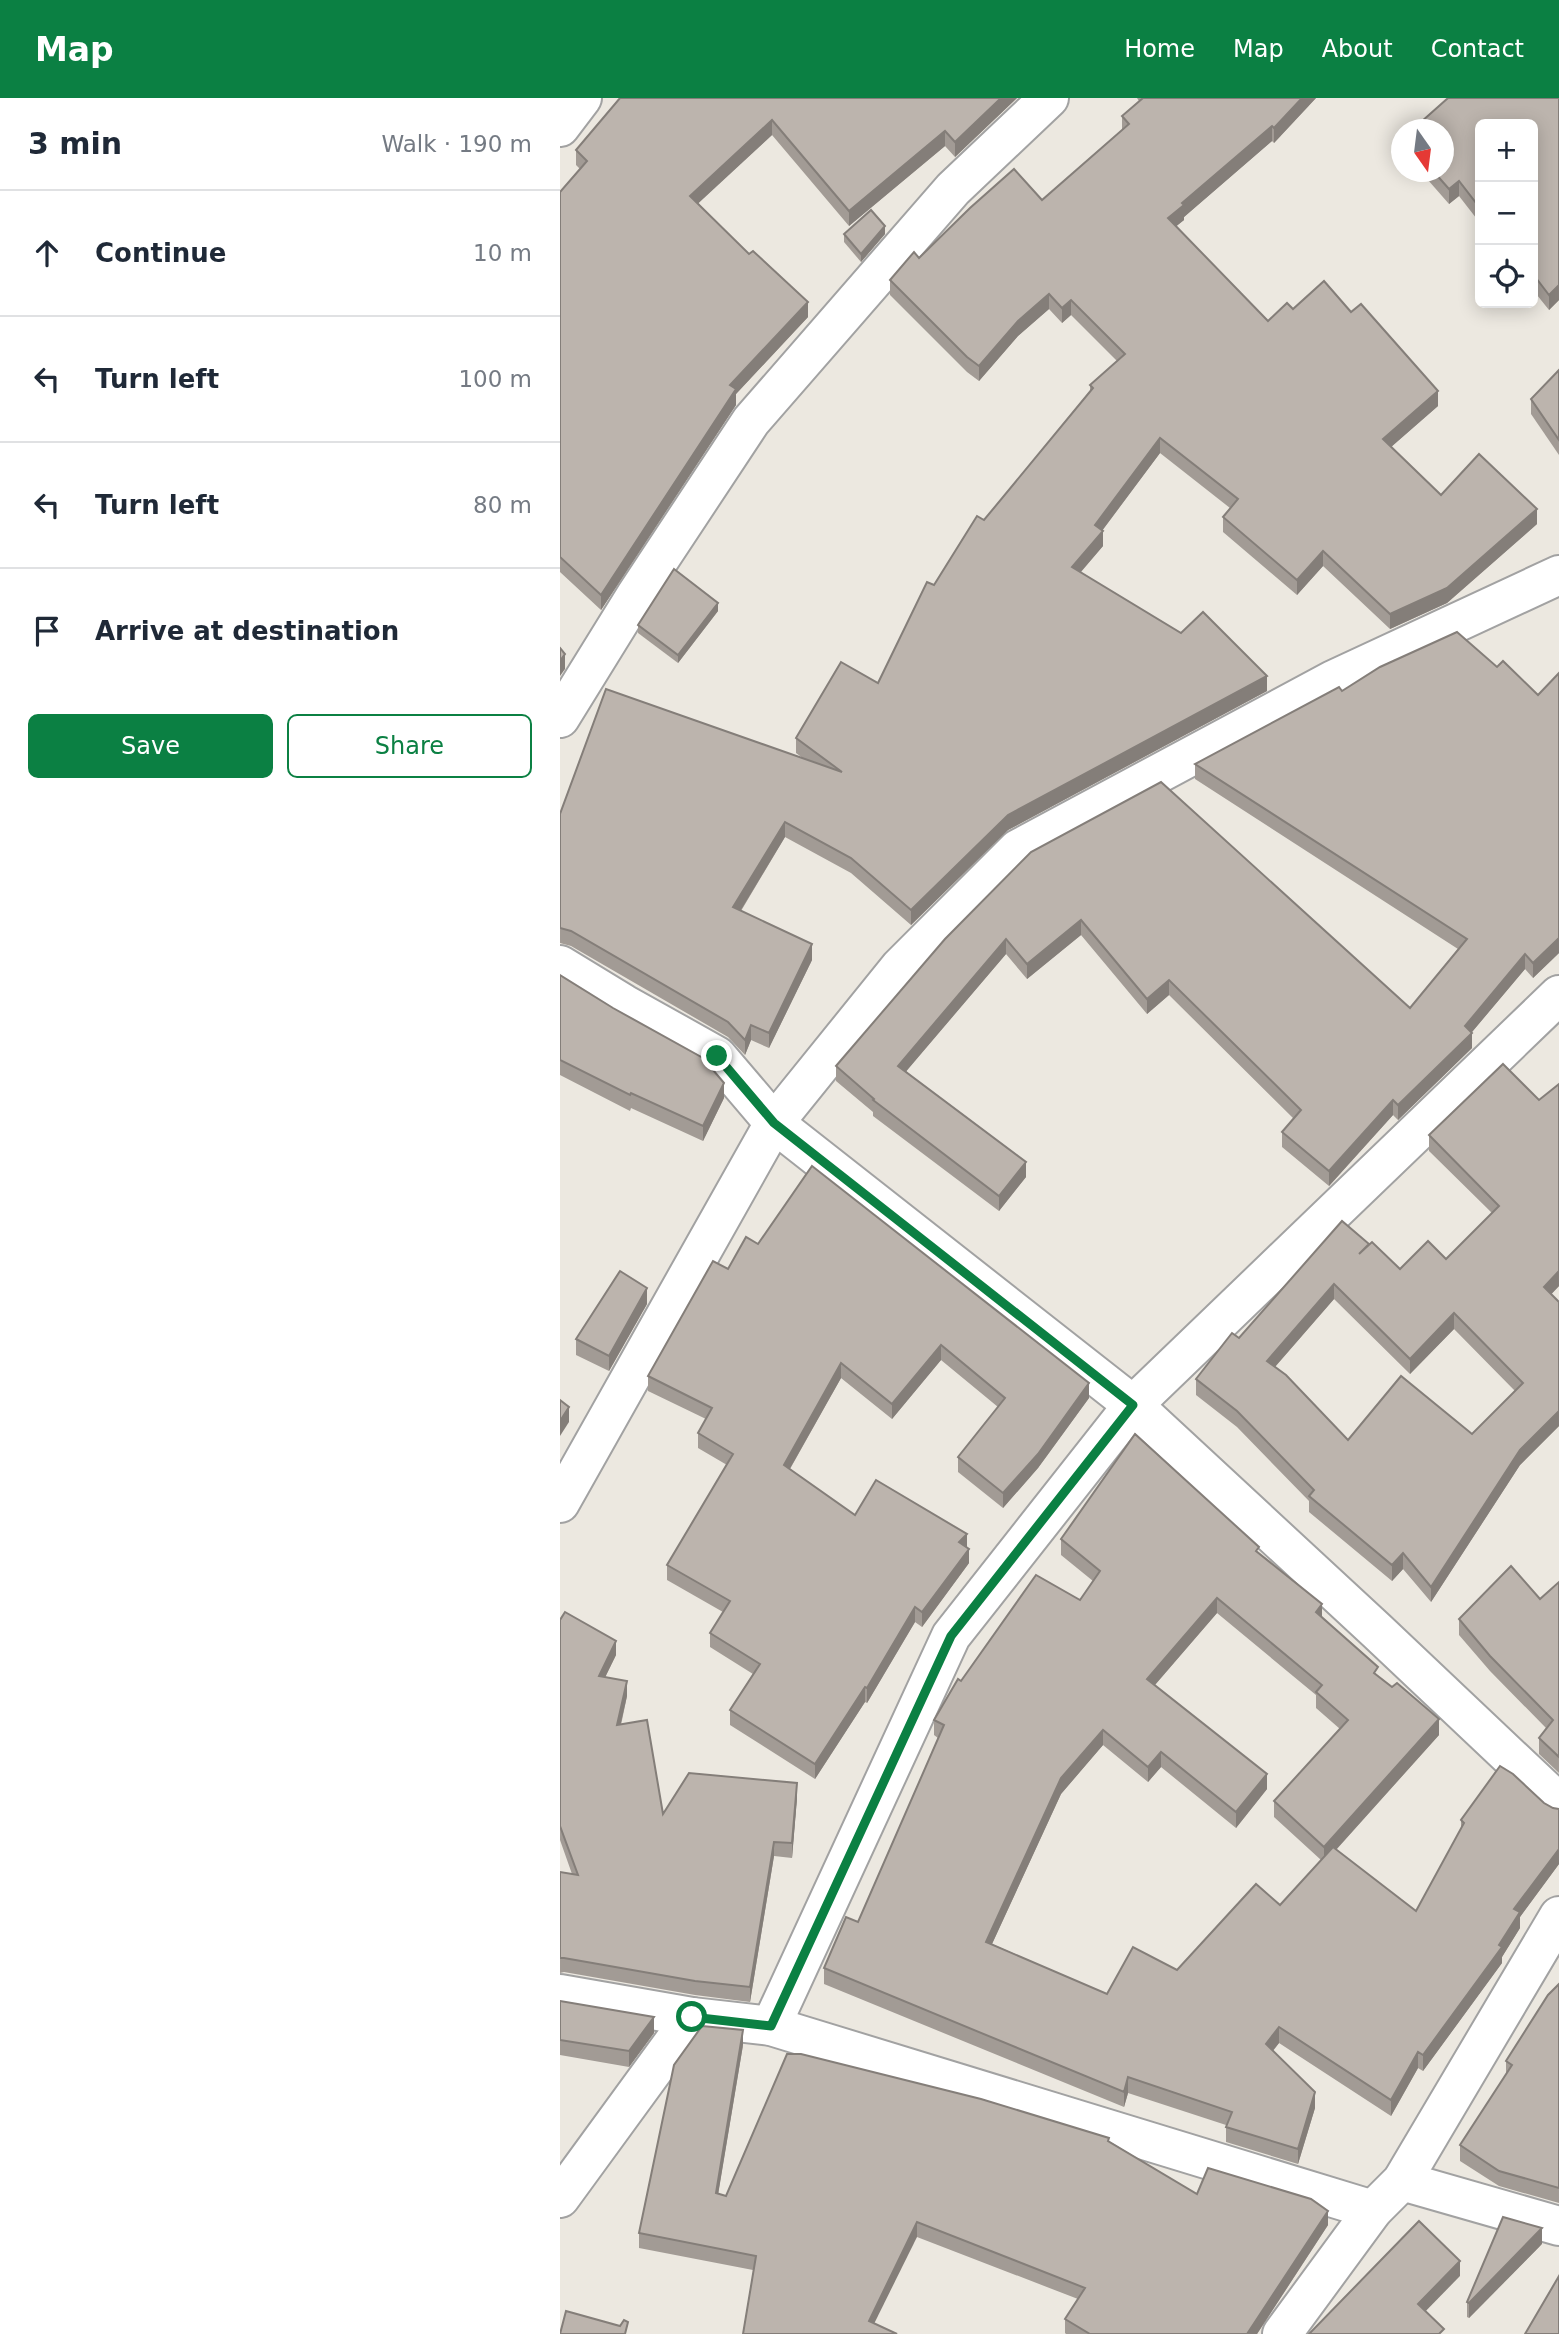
<!DOCTYPE html>
<meta charset="utf-8">
<style>
:root{--surface:#fff;--page:#f6f6f7;--text:#1f2937;--muted:#747a83;--line:#e0e1e3;--accent:#0b8043}
body{margin:0;font-family:"DejaVu Sans",sans-serif;background:var(--page);color:var(--text)}
.controls{position:absolute;right:21px;top:21px;display:grid;overflow:hidden;border-radius:10px;box-shadow:0 4px 18px #0003}
.controls button{width:63px;height:63px;display:grid;place-items:center;padding:0;border:0;border-bottom:2px solid var(--line);background:var(--surface);color:var(--text);font:35px sans-serif}
.compass{position:absolute;left:831px;top:21px;width:63px;height:63px;border-radius:50%;background:var(--surface);box-shadow:0 4px 18px #0003;rotate:166deg}
.stop{position:absolute;width:21px;height:21px;margin:-16px;border:5px solid #0b8043;border-radius:50%;background:#fff}
.stop.end{background:#0b8043;border-color:#fff;box-shadow:0 2px 7px #0008}
.list{margin:0;padding:0;list-style:none}
h2{display:flex;justify-content:space-between;align-items:center;height:91px;margin:0;padding:0 28px;font-size:30px}
h2 small{font-size:23px;font-weight:400;color:var(--muted)}
.list li{display:grid;grid-template-columns:46px 1fr auto;gap:21px;align-items:center;box-sizing:border-box;height:126px;padding:0 28px;border-top:2px solid var(--line)}
.list b{display:block;font-size:26px;white-space:nowrap}
.list em{font-size:23px;font-style:normal;color:var(--muted)}
.actions{display:flex;gap:14px;padding:21px 28px}
.actions a{flex:1;padding:16px 0;border:2px solid var(--accent);border-radius:10px;text-align:center;font-size:24px;color:var(--accent)}
.actions .main{background:var(--accent);color:#fff}
.icon{flex:none;width:38px;height:38px;fill:none;stroke:currentColor;stroke-width:2;stroke-linecap:round;stroke-linejoin:round}
.map{position:relative;flex:none;width:999px;height:2236px;overflow:hidden}
header{display:flex;align-items:center;gap:42px;box-sizing:border-box;height:98px;padding:0 35px;background:var(--accent);color:#fff}
header strong{font-size:33px}
nav{display:flex;gap:38px;margin-inline-start:auto;font-size:24px}
main{display:flex}
aside{flex:1;background:var(--surface)}
.map>svg:first-child{display:block}
.lines{fill:none;stroke-linecap:round;stroke-linejoin:round}
.minor-casing{stroke:#a2a2a2;stroke-width:42}
.minor{stroke:#fff;stroke-width:38}
.wall{fill:#a29b95;fill-rule:evenodd}
.shaded-wall{fill:#847e79}
.building{fill:#bcb4ad;stroke:#847e79;stroke-width:2;fill-rule:evenodd}
.route{stroke:#0b8043;stroke-width:9}
</style>
<header>
<strong>Map</strong>
<nav><a>Home</a><a>Map</a><a>About</a><a>Contact</a></nav>
</header>
<main>
<aside>
<h2>3 min<small>Walk · 190 m</small></h2>
<ul class="list">
<li><svg class="icon" aria-label="ahead" viewBox="0 0 24 24"><path d="M12 20V5M6 11l6-6 6 6"/></svg><div><b>Continue</b></div><em>10 m</em></li>
<li><svg class="icon" aria-label="left" viewBox="0 0 24 24"><path d="M17 20v-9H6M10 6l-5 5 5 5"/></svg><div><b>Turn left</b></div><em>100 m</em></li>
<li><svg class="icon" aria-label="left" viewBox="0 0 24 24"><path d="M17 20v-9H6M10 6l-5 5 5 5"/></svg><div><b>Turn left</b></div><em>80 m</em></li>
<li><svg class="icon" aria-label="arrive" viewBox="0 0 24 24"><path d="M6 21V4h12l-3 4 3 4H6"/></svg><div><b>Arrive at destination</b></div></li>
</ul>
<div class="actions"><a class="main">Save</a><a>Share</a></div>
</aside>
<div class="map">
<svg width="999" height="2236" viewBox="0 0 999 2236">
<rect width="100%" height="100%" fill="#ece8e0"/>
<g class="lines">
<defs>
<g id="minor">
<path d="M0 29 22 0"/>
<path d="M0 620 76 497 191 323 393 91 489 0"/>
<path d="M0 867 64 906 157 958 214 1025 573 1307 817 1533 999 1705"/>
<path d="M0 1405 214 1025 340 869 458 751 773 582 999 477"/>
<path d="M0 1896 132 1919 211 1928 813 2112"/>
<path d="M211 1928 391 1538 573 1307 999 897"/>
<path d="M842 2083 999 2128"/>
<path d="M0 2100 132 1919"/>
<path d="M722 2236 813 2112 842 2083 999 1818"/>
</g>
</defs>
<use href="#minor" class="minor-casing"/>
<use href="#minor" class="minor"/>
</g>
<g class="wall">
<path d="M60 0H457L395 59 385 48 289 128 212 37 138 105 248 219 176 296V307L41 512 0 474V94L20 71 16 67V52Z"/>
<path d="M577 0H756L714 45 712 43 624 119V122L616 128 708 223 733 211 791 214 878 308 831 349 881 397 977 426 887 505 830 531 763 468 737 497 663 434V419L670 410 600 355 542 433 543 448 521 474 707 593 448 732 351 827 291 775 225 739 181 813 252 862 209 950 191 942 185 957 168 939 11 848 0 845V716L244 661 236 655V640L318 585 374 487 424 422 530 293V287L557 263 511 217 502 225 489 211 458 238 419 283 407 274 330 197V182L359 160 482 102 562 32V18L579 3Z"/>
<path d="M888 0H999V202L989 212 973 192V26H920V125L899 98 889 106 861 74H884V32H852Z"/>
<path d="M284 136H325L301 164 284 144Z"/>
<path d="M999 272V357L971 316V301Z"/>
<path d="M158 513 118 565 78 535V527Z"/>
<path d="M937 569 978 597 999 575V855L973 880 965 871 911 935 912 950 838 1022 833 1017 769 1088 722 1049V1034L734 1021 609 897 587 916 521 837 467 881 446 856 346 973 466 1079 439 1113 313 1018V1014L276 983V968L471 754 850 910 898 851 635 681V666L782 593Z"/>
<path d="M0 877 164 1000 143 1043 71 1010 70 1013 0 977Z"/>
<path d="M999 986V1188L991 1196 999 1204V1328L960 1367 871 1504 843 1471 832 1483 749 1414V1403L677 1329 636 1297V1281L679 1240 809 1146 840 1171 886 1161 932 1115 869 1053V1037L979 1002ZM774 1201 850 1276 894 1231 955 1293 912 1336 788 1342 715 1269Z"/>
<path d="M198 1146 529 1300 478 1370 443 1410 398 1374V1359L438 1309 381 1262 332 1321 281 1280 230 1371 295 1417 407 1449 409 1465 362 1529 355 1524 307 1605 305 1604 255 1681 170 1627V1612L193 1576 150 1549V1535L163 1514 107 1482V1467L167 1367 138 1350V1335L146 1321 88 1293V1278L168 1171Z"/>
<path d="M87 1206 49 1273 16 1257V1241Z"/>
<path d="M501 1441 699 1455 818 1578 879 1637 776 1752 856 1813 901 1731V1722L984 1705 993 1710 999 1711V1766L960 1819V1830L942 1859V1865L863 1973 858 1970 831 2018 719 1945 713 1953 755 2010 738 2066 666 2044V2027L568 1995 564 2009 264 1886V1870L298 1824 378 1640 374 1637V1622L401 1583 520 1502 533 1483 501 1457ZM657 1515 756 1597V1610L780 1631 714 1703V1719L761 1762 720 1807 617 1872 547 1896 432 1846 501 1696 543 1647 588 1684 601 1669 676 1730 707 1691 595 1587Z"/>
<path d="M999 1484V1675L979 1656V1640L986 1630 930 1573 899 1537V1521L980 1501Z"/>
<path d="M0 1522 56 1557 45 1579 67 1598 61 1627 103 1716 237 1700 232 1760 214 1758 190 1904 135 1897 4 1874 0 1875V1774L12 1776 0 1742Z"/>
<path d="M999 1886V2105L939 2088 900 2063V2047L946 1976V1963Z"/>
<path d="M0 1903 94 1935 69 1969 0 1957Z"/>
<path d="M183 1947 158 2096 166 2098 549 2043 637 2096 768 2127 697 2236H506L505 2235V2221L518 2201 357 2139 193 2172 79 2150V2135Z"/>
<path d="M982 2146 909 2220 907 2219V2204Z"/>
</g>
<g class="shaded-wall">
<path d="M441 0H457L395 59V44Z"/>
<path d="M742 0H756L714 45V30Z"/>
<path d="M212 22V37L130 113V98Z"/>
<path d="M712 28V43L624 119V122L608 135V120L622 105Z"/>
<path d="M385 33V48L289 128V113Z"/>
<path d="M899 83V98L889 106V91Z"/>
<path d="M325 128V136L301 164V156Z"/>
<path d="M999 187V202L989 212V197Z"/>
<path d="M489 196V211L458 238 419 283V268L458 223Z"/>
<path d="M511 202V217L502 225V210Z"/>
<path d="M248 204V219L176 296V307L41 512V497L170 287Z"/>
<path d="M878 293V308L823 356V341Z"/>
<path d="M600 340V355L538 438 543 433V448L512 484V469L535 427Z"/>
<path d="M977 411V426L887 505 830 531V516Z"/>
<path d="M763 453V468L737 497V482Z"/>
<path d="M158 505V513L118 565V557Z"/>
<path d="M5 556V571L0 578V563Z"/>
<path d="M707 578V593L448 732 351 827V812L448 717Z"/>
<path d="M225 724V739L173 825V809Z"/>
<path d="M521 822V837L467 881V866Z"/>
<path d="M999 840V855L973 880V865Z"/>
<path d="M446 841V856L338 983V968Z"/>
<path d="M252 846V862L209 950V935Z"/>
<path d="M965 856V871L907 940 912 935V950L838 1022V1007Z"/>
<path d="M609 882V897L587 916V901Z"/>
<path d="M191 927V942L185 957V942Z"/>
<path d="M164 985V1000L143 1043V1028Z"/>
<path d="M833 1002V1017L769 1088V1073Z"/>
<path d="M466 1064V1079L439 1113V1098Z"/>
<path d="M999 1173V1188L984 1204V1189Z"/>
<path d="M774 1186V1201L707 1278V1263Z"/>
<path d="M87 1190V1206L49 1273V1258Z"/>
<path d="M894 1215V1231L850 1276V1261Z"/>
<path d="M381 1247V1262L332 1321V1306Z"/>
<path d="M281 1265V1280L224 1381V1367Z"/>
<path d="M529 1285V1300L478 1370 443 1410V1395Z"/>
<path d="M9 1309V1324L0 1338V1323Z"/>
<path d="M999 1313V1328L960 1367 871 1504V1489L960 1352Z"/>
<path d="M407 1436V1451L399 1444Z"/>
<path d="M409 1451V1465L362 1529V1514Z"/>
<path d="M843 1455V1471L832 1483V1467Z"/>
<path d="M657 1500V1515L587 1596V1581Z"/>
<path d="M762 1506V1522L756 1514Z"/>
<path d="M355 1509V1524L307 1605V1590Z"/>
<path d="M56 1543V1557L39 1592V1578Z"/>
<path d="M67 1583V1598L57 1642V1627Z"/>
<path d="M305 1589V1604L255 1681V1666Z"/>
<path d="M879 1621V1637L764 1765V1749Z"/>
<path d="M543 1632V1647L501 1696 426 1859V1844L501 1680Z"/>
<path d="M601 1654V1669L588 1684V1669Z"/>
<path d="M707 1676V1691L676 1730V1714Z"/>
<path d="M237 1685V1700L232 1760V1745Z"/>
<path d="M214 1744V1758L190 1904V1889Z"/>
<path d="M999 1751V1766L960 1819V1830L942 1859V1865L863 1973V1957L939 1847 954 1811Z"/>
<path d="M94 1919V1935L69 1969V1953Z"/>
<path d="M719 1929V1945L706 1961V1946Z"/>
<path d="M183 1932V1947L156 2109V2095Z"/>
<path d="M858 1954V1970L831 2018V2002Z"/>
<path d="M568 1979V1995L564 2009V1994Z"/>
<path d="M755 1994V2010L738 2066V2051Z"/>
<path d="M768 2113V2127L697 2236H687Z"/>
<path d="M357 2124V2139L309 2236V2223Z"/>
<path d="M982 2130V2146L909 2220V2205Z"/>
<path d="M900 2163V2178L858 2221V2206Z"/>
</g>
<g class="building">
<path d="M60 0H441L395 44 385 33 289 113 212 22 130 98 189 156 193 153 248 204 170 287 176 291 41 497 0 459V94L27 63 16 52Z"/>
<path d="M583 0H742L714 30 712 28 622 105 624 107 608 120 708 223 727 205 733 211 764 183 791 214 801 206 878 293 823 341 881 397 919 356 977 411 887 490 830 516 763 453 737 482 663 419 678 401 600 340 535 427 543 433 512 469 621 535 643 514 707 578 448 717 351 812 291 760 225 724 173 809 252 846 209 935 191 927 185 942 168 924 11 833 0 830V716L46 591 282 674 236 640 281 564 318 585 367 484 374 487 417 418 424 422 533 290 530 287 565 256 511 202 502 210 489 196 458 223 419 268 407 259 330 182 354 154 359 160 410 110 454 71 482 102 569 26 562 18Z"/>
<path d="M888 0H999V187L989 197 973 176V26H920V110L899 83 889 91 874 74H884V32H852Z"/>
<path d="M311 112 325 128 301 156 284 136Z"/>
<path d="M999 272V342L971 301Z"/>
<path d="M114 471 158 505 118 557 78 527Z"/>
<path d="M897 534 937 569 943 563 978 597 999 575V840L973 865 965 856 905 928 912 935 838 1007 833 1002 769 1073 722 1034 741 1012 609 882 587 901 521 822 467 866 446 841 338 968 466 1064 439 1098 313 1002 314 1001 276 968 385 841 471 754 601 684 850 910 907 841 635 666 779 589 782 593 820 569Z"/>
<path d="M0 550 5 556 0 563Z"/>
<path d="M0 877 53 910 143 960 164 985 143 1028 71 995 70 997 0 962Z"/>
<path d="M943 966 979 1002 999 986V1173L984 1189 999 1204V1313L960 1352 871 1489 843 1455 832 1467 749 1398 754 1392 677 1313 636 1281 672 1235 679 1240 782 1123 809 1146 799 1156 812 1144 840 1171 868 1143 886 1161 939 1108 869 1037ZM774 1186 850 1261 894 1215 963 1285 912 1336 841 1278 788 1342 726 1277 707 1263Z"/>
<path d="M252 1068 529 1285 478 1356 443 1395 398 1359 445 1300 381 1247 332 1306 281 1265 224 1367 295 1417 316 1382 407 1436 399 1444 409 1451 362 1514 355 1509 307 1590 305 1589 255 1666 170 1612 200 1566 150 1535 170 1503 107 1467 173 1356 138 1335 152 1310 88 1278 153 1163 168 1171 186 1139 198 1146Z"/>
<path d="M60 1173 87 1190 49 1258 16 1241Z"/>
<path d="M0 1302 9 1309 0 1323Z"/>
<path d="M575 1336 699 1449 696 1453 762 1506 756 1514 818 1569 814 1575 832 1589 837 1585 879 1621 764 1749 714 1703 788 1622 756 1594 762 1587 657 1500 587 1581 707 1676 676 1714 601 1654 588 1669 543 1632 501 1680 426 1844 547 1896 573 1849 617 1872 696 1786 720 1807 773 1749 856 1813 904 1725 901 1722 940 1668 953 1676 984 1705 993 1710 999 1711V1751L954 1811 960 1814 939 1847 942 1849 863 1957 858 1954 831 2002 719 1929 706 1946 755 1994 738 2051 666 2029 672 2014 568 1979 564 1994 264 1870 286 1819 298 1824 384 1627 374 1622 398 1581 401 1583 476 1477 520 1502 540 1473 501 1441Z"/>
<path d="M951 1468 980 1501 999 1484V1659L979 1640 993 1622 930 1558 899 1521Z"/>
<path d="M5 1514 56 1543 39 1578 67 1583 57 1627 87 1622 103 1716 129 1675 237 1685 232 1745 214 1744 190 1889 135 1883 4 1860H0V1774L18 1777 0 1728V1522Z"/>
<path d="M999 1886V2090L939 2073 900 2047 952 1967 946 1963 988 1897Z"/>
<path d="M0 1903 94 1919 69 1953 0 1942Z"/>
<path d="M142 1928 183 1932 156 2095 166 2098 227 1956H241L421 2001 549 2040 548 2043 637 2096 648 2070 751 2101 768 2113 687 2236H530L505 2221 525 2190 357 2124 309 2223 337 2236H183L196 2158 79 2135 114 1967Z"/>
<path d="M943 2119 982 2130 909 2205 907 2204Z"/>
<path d="M859 2123 900 2163 858 2206 884 2231 879 2236H749Z"/>
<path d="M999 2178V2236H965Z"/>
<path d="M6 2213 60 2228 64 2222 68 2224 65 2236H0Z"/>
</g>
<g class="lines">
<path class="route" d="M132 1919 211 1928 391 1538 573 1307 214 1025 157 958"/>
</g>
</svg>
<div class="controls">
<button>+</button>
<button>−</button>
<button><svg class="icon" aria-label="locate" viewBox="0 0 24 24"><circle cx="12" cy="12" r="6"/><path d="M12 2v4M12 18v4M2 12h4M18 12h4"/></svg></button>
</div>
<svg class="compass" viewBox="-18 -18 36 36"><path d="M0-13l5 13h-10z" fill="#e53935"/><path d="M0 13l5-13h-10z" fill="#747a83"/></svg>
<div class="stop" style="left:132px;top:1919px"></div>
<div class="stop end" style="left:157px;top:958px"></div>
</div>
</main>
